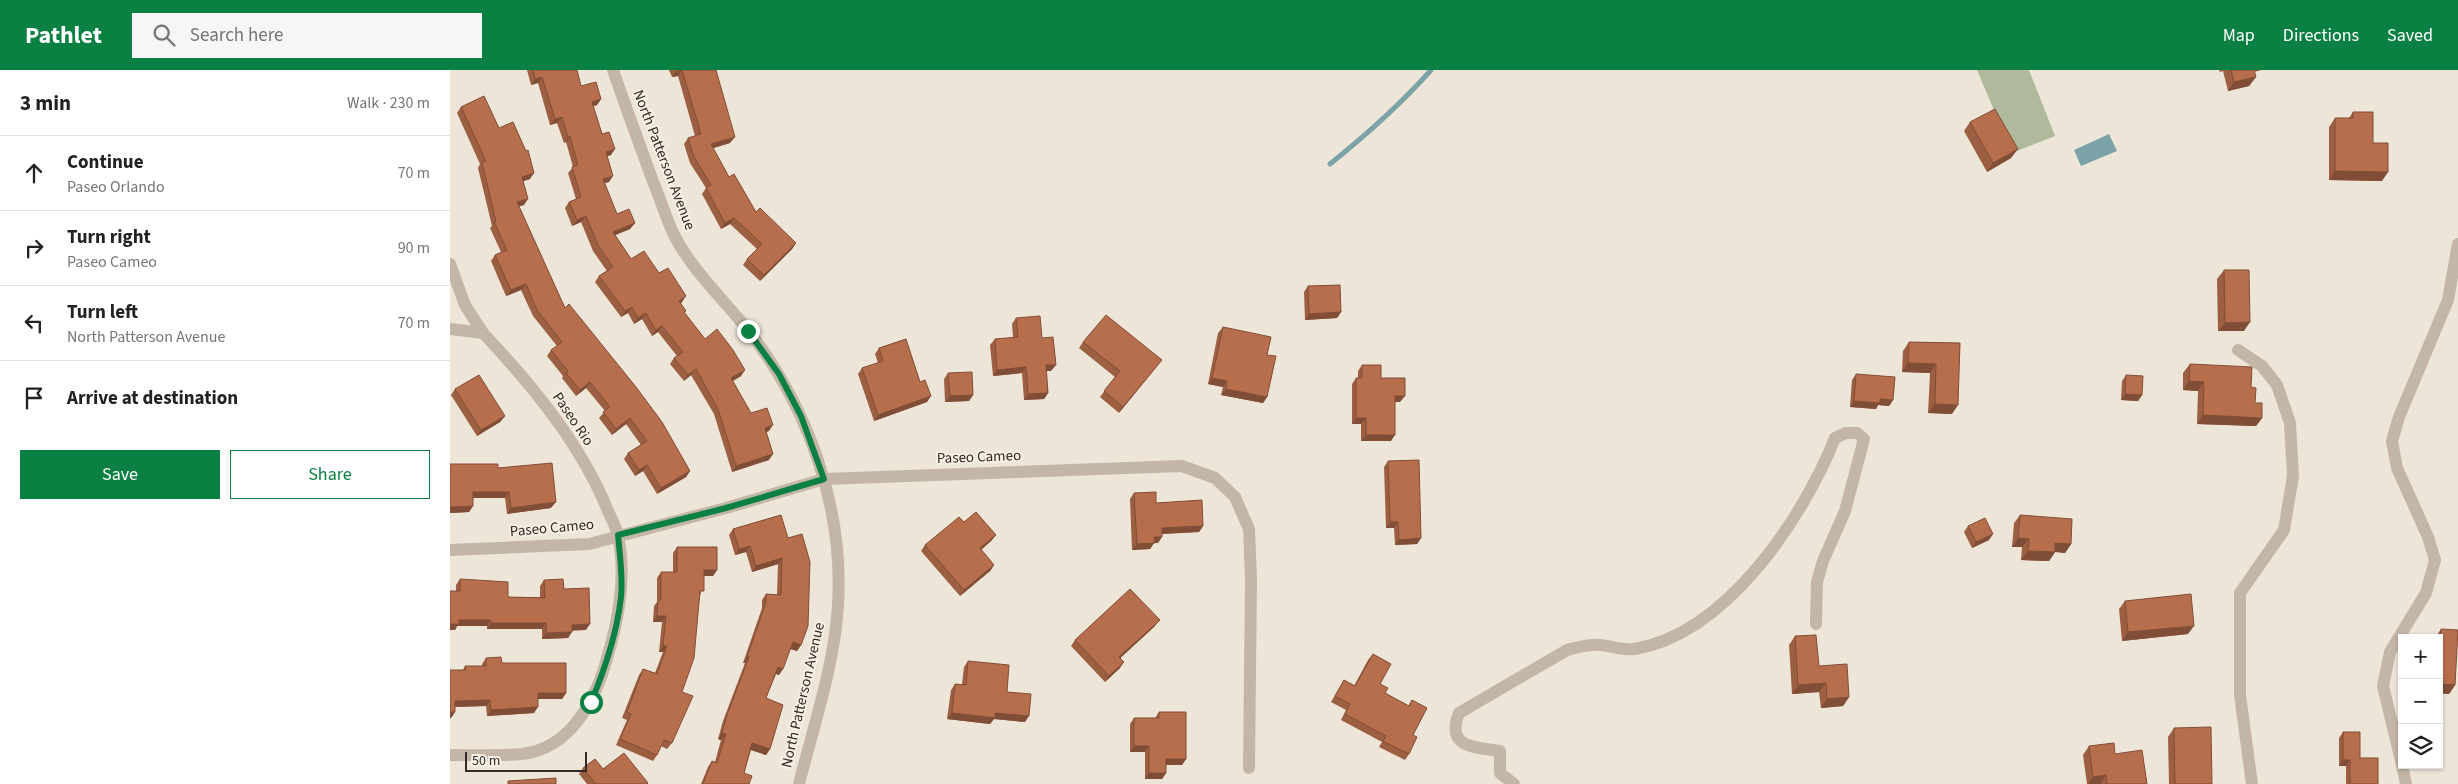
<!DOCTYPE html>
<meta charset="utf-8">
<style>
:root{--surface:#fff;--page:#f6f6f6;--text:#222;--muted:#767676;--line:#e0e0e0;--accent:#0b8043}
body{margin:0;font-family:"Source Sans 3",sans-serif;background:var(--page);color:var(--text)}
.controls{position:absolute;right:15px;bottom:15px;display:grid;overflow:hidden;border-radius:0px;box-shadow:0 1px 4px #0004}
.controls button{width:45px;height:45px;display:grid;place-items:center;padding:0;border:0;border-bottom:1px solid var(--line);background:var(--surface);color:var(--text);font:25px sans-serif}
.scale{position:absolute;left:15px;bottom:12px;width:122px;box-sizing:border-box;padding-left:5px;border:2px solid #312a26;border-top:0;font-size:14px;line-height:18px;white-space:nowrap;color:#312a26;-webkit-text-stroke:4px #f6efe4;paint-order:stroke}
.stop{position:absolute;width:15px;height:15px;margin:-11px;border:4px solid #0b8043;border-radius:50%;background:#fff}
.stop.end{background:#0b8043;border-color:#fff;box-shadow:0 1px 5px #0008}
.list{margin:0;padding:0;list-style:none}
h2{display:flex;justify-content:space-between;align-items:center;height:65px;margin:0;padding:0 20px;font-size:21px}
h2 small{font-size:16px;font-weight:400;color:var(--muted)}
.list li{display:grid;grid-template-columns:32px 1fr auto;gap:15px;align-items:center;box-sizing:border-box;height:75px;padding:0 20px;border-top:1px solid var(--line)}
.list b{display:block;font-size:19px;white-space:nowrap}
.list p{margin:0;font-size:16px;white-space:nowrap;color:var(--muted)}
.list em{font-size:16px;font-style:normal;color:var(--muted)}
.actions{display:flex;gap:10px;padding:15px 20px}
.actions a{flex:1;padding:11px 0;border:1px solid var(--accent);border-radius:0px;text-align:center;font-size:18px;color:var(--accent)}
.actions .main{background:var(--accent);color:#fff}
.icon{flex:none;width:28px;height:28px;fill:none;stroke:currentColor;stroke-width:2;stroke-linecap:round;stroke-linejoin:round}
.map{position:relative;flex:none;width:2008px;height:714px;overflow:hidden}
header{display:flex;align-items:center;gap:30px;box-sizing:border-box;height:70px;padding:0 25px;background:var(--accent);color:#fff}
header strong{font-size:24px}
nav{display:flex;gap:28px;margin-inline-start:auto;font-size:18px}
.search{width:350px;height:45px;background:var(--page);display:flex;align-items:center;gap:12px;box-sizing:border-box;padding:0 18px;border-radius:0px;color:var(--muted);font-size:19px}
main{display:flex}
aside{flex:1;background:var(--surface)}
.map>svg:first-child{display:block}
.green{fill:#aeba9b}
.water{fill:#7ba2a7}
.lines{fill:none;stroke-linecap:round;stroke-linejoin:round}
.stream{stroke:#7ba2a7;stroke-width:5}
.minor{stroke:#c4b6a6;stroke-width:12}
.wall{fill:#9d5f42}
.shaded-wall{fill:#804d36}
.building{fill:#b76e4d;stroke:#804d36}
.route{stroke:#0b8043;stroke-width:6}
.labels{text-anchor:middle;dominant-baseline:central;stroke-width:4;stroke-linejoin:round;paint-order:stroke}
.street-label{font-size:15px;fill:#312a26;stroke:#f6efe4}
</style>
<header>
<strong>Pathlet</strong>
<div class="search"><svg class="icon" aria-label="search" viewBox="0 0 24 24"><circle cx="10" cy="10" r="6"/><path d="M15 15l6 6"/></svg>Search here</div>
<nav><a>Map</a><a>Directions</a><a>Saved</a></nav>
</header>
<main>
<aside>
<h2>3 min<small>Walk · 230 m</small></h2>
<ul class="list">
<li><svg class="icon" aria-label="ahead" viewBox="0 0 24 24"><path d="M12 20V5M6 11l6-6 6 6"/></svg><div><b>Continue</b><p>Paseo Orlando</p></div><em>70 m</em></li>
<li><svg class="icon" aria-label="right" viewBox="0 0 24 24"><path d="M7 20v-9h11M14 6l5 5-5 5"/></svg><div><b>Turn right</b><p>Paseo Cameo</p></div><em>90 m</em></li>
<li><svg class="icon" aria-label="left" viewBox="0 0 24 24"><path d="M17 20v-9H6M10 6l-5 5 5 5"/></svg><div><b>Turn left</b><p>North Patterson Avenue</p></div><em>70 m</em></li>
<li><svg class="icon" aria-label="arrive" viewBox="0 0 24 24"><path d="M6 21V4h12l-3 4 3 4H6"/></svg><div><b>Arrive at destination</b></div></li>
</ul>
<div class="actions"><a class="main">Save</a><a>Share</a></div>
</aside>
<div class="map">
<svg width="2008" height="714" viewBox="0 0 2008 714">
<rect width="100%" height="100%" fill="#eee5d9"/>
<path class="green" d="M1527 0H1579L1605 66 1562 83Z"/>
<path class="water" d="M1659 64 1667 81 1631 96 1624 80Z"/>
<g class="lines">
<path class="stream" d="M880 94C916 65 950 35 981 0"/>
<g class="minor">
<path d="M163 0C176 38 190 76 204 114 211 130 216 149 224 165 242 200 273 229 298 260 358 337 394 437 388 535 385 593 363 658 349 714"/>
<path d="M0 194 15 235 33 263"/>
<path d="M0 259 33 263C82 315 131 374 158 441 162 449 166 458 168 466 177 508 168 552 156 592 144 633 119 679 72 684 48 686 24 685 0 685"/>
<path d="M1788 280 1812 296 1827 315 1840 353 1843 406 1834 460 1790 523V625L1802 714"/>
<path d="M0 480 139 474 276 438 374 409 732 396 765 408 785 427 799 459 801 509 799 698"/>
<path d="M1952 695 1933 616 1940 582 1976 523 1985 490 1978 467 1947 398 1942 371 1949 347 1998 230 2008 174"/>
<path d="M1952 695 1956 714"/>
<path d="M1064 714 1050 703V681C1025 677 995 678 1009 643L1117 580C1129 577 1139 574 1151 575 1162 576 1174 581 1185 579 1277 563 1353 448 1385 368L1396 363H1407L1414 369 1395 441 1373 491 1367 512 1366 554"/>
</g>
</g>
<g class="wall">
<path d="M77 0H127L131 16 151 29 147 35 143 36 152 64 161 85 157 86 159 112 154 113 167 144 185 153 180 159 165 165 181 189 209 203 232 232 231 233 234 243 255 269 291 306 283 311 301 343 319 361 316 362 319 390 282 402 264 344 241 305 234 311 220 294 224 288 227 286 208 262 202 266 192 249 184 254 178 243 171 247 145 212 149 206 157 201 143 181 131 152 122 156 115 138 119 132 126 129 118 103 123 97 116 72 114 73 107 53 100 55 88 13 81 15Z"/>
<path d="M219 0H266L280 73 263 78 279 107 306 142 346 173 342 179 310 211 293 195 297 189 307 179 280 154 271 159 252 124 256 118 240 93 234 74 238 68 245 66 228 6 222 7Z"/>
<path d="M1769 0H1812L1804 2 1806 7 1799 16 1778 21 1773 1 1770 2Z"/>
<path d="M11 37 49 58 80 109 73 111 74 135 69 136 115 238 240 401 236 407 207 424 193 401 185 406 174 389 178 383 191 375 176 354 162 365 149 348 155 341 136 318 126 326 112 308 113 306 97 286 101 280 107 276 83 246 71 220 56 226 41 191 45 185 51 182 40 158 42 156 28 98 30 94 7 43Z"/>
<path d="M1903 42 1923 73 1932 111 1879 110V57L1885 48H1899Z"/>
<path d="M1520 52 1561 88 1537 102 1514 61Z"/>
<path d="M1774 200 1794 261H1768L1767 209Z"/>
<path d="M858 216 891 242 887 248 855 250 854 222Z"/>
<path d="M566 248 592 268 601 301H596L598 323 594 329 574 330 572 303 543 306 540 275 545 269 563 268 562 254Z"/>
<path d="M773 257 817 285V327L813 333 771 325 773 317 758 314 768 263Z"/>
<path d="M633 272 707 296 669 343 650 327 665 307 629 278Z"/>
<path d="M1459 272 1510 273 1502 344 1478 343 1480 303 1452 302 1453 281Z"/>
<path d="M429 278 477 332 424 351 408 304 412 298 428 293 425 284Z"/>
<path d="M1740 294 1801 317 1805 333 1812 348 1806 356 1747 354 1748 321 1733 320V303Z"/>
<path d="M912 295 931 308 950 332H945L941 371H911V354H902V314L906 308H908V301Z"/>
<path d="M498 303 523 325 519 331 495 332 494 309Z"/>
<path d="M1406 304 1443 330 1439 336 1428 335 1426 339 1400 337 1402 310Z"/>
<path d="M1676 305 1692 325 1688 331 1671 330 1672 311Z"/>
<path d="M5 319 55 346 50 352 27 366 1 325Z"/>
<path d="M938 391 971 468 967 474 945 475 944 458H936L934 397Z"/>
<path d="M48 398 101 438 57 444 55 428H23V436L19 442 0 443Z"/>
<path d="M684 423 706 433 753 456 749 462 712 464 708 473H704L700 479 682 480 680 429Z"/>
<path d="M331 445 351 575 347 581 340 579 329 605 326 604 316 628 320 679 316 685 301 680 294 703 299 714H251L258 697 262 691 265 692 271 670 268 669 273 651 295 593H293L312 538V530L316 524 327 525 328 494 302 502 296 482 285 485 279 465 283 459Z"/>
<path d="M1570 445 1621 474 1615 483 1605 482 1599 491 1571 490 1572 477H1562L1564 453Z"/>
<path d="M514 452 546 465 541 471 531 480 544 495 540 501 510 526 471 481 475 475Z"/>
<path d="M1518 456 1539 470 1522 478 1514 462Z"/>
<path d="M227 477 267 500 263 506H254L222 673 217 679 211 676 207 685 203 691 166 675 177 650 172 648 189 605 193 599 205 603 213 582H209L212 552H203L204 536 207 532V508L211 502H223V483Z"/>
<path d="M10 509 58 527H90V516L94 510 114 519 136 560H122L118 568 92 569V559H37V556H7L5 560H0V521H6V515Z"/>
<path d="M1675 531 1738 564 1672 571 1669 539Z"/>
<path d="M705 556 670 588V598L655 612 621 576 625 570Z"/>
<path d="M1991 559 2005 615 1999 624 1989 623V568H1985Z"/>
<path d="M1345 566 1369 596 1399 627 1393 636 1371 638 1369 622 1342 624 1339 575Z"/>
<path d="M923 584 930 614 935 623 958 636 962 630 963 665 959 684 955 690 929 677 932 672 891 650 896 640 881 632 894 610 904 616 918 590Z"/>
<path d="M36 588 52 593 116 623 112 629H88L84 643 37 646 36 636 5 637V642L1 648H0V600H13L15 596H32V594Z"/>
<path d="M518 591 557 622 575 652 544 649 540 654 497 649 501 620 505 614H512L514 597Z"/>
<path d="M709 642 736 689 732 695H716V703L712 709H695V682H680V654L684 648H705Z"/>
<path d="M1724 658 1762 714H1719L1718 667Z"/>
<path d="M1893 662 1910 688 1928 714H1896V696H1889V668Z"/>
<path d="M1639 676 1665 684 1697 714H1637L1633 685Z"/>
<path d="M133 698 153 699 198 714H137L129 704Z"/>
</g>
<g class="shaded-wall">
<path d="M232 0 228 6 222 7 226 1Z"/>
<path d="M92 7 88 13 81 15 85 9Z"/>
<path d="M1806 7 1799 16 1778 21 1784 12Z"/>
<path d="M151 29 147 35 138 38 142 32Z"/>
<path d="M112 47 107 53 100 55 105 49Z"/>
<path d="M120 66 116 72 114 73 118 67Z"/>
<path d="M285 67 280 73 257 80 261 74Z"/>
<path d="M165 79 161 85 152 88 156 82Z"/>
<path d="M1568 79 1561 88 1537 102 1543 93Z"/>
<path d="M1885 101 1938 102 1932 111 1879 110Z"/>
<path d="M84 103 80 109 68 113 72 107Z"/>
<path d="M163 106 159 112 148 115 153 109Z"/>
<path d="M78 129 74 135 63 138 67 132Z"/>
<path d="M136 146 131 152 122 156 127 150Z"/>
<path d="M284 148 280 154 271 159 275 153Z"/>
<path d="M185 153 180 159 158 168 163 162Z"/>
<path d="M346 173 342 179 310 211 314 205Z"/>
<path d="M76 214 71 220 56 226 61 220Z"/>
<path d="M236 226 232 232 225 237 229 231Z"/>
<path d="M182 237 178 243 171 247 175 241Z"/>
<path d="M891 242 887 248 855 250 859 244Z"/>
<path d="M196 243 192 249 184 254 188 248Z"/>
<path d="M1800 252 1794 261H1768L1775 253Z"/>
<path d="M212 256 208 262 202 266 206 260Z"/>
<path d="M712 290 707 296 669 343 673 337Z"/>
<path d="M1458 293 1486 294 1480 303 1452 302Z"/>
<path d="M596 295H606L601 301H592Z"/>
<path d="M576 297 572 303 543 306 547 300Z"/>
<path d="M246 299 241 305 234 311 238 305Z"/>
<path d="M295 300 291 306 277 314 281 308Z"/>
<path d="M762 308 777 311 773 317 758 314Z"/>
<path d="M1739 311 1754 312 1748 321 1733 320Z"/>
<path d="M140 312 136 318 126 326 130 320Z"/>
<path d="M776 319 817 327 813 333 771 325Z"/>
<path d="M598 323 594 329 574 330 578 324Z"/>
<path d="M1675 324 1692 325 1688 331 1671 330Z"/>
<path d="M523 325 519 331 495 332 500 326Z"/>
<path d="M481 326 477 332 424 351 428 345Z"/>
<path d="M945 326H955L950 332H941Z"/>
<path d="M1430 329 1443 330 1439 336 1428 335 1426 339 1400 337 1404 331Z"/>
<path d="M1485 334 1508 335 1502 344 1478 343Z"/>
<path d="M1753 345 1812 348 1806 356 1747 354Z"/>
<path d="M55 346 50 352 27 366 31 360Z"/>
<path d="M180 348 176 354 162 365 166 359Z"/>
<path d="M906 348H916L911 354H902Z"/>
<path d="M323 355 319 361 311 364 315 358Z"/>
<path d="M916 365H945L941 371H911Z"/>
<path d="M323 384 319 390 282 402 286 396Z"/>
<path d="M197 395 193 401 185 406 189 400Z"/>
<path d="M240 401 236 407 207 424 211 418Z"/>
<path d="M23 422H59L55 428H19Z"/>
<path d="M106 432 101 438 57 444 61 438Z"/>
<path d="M23 436 19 442 0 443V437Z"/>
<path d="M940 452H948L944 458H936Z"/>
<path d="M753 456 749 462 708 464 712 458Z"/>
<path d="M1543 464 1539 470 1522 478 1526 472Z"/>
<path d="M546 465 541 471 526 484 530 478Z"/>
<path d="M704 467H712L708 473H704L700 479 682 480 687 474Z"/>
<path d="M971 468 967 474 945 475 949 470Z"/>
<path d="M1568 468 1579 469 1572 477H1562Z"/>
<path d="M1605 473 1621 474 1615 483 1599 481Z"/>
<path d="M300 476 296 482 285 485 289 479Z"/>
<path d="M1578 481 1605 482 1599 491 1571 490Z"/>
<path d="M332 488 328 494 302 502 306 496Z"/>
<path d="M544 495 540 501 510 526 514 520Z"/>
<path d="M254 500H267L263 506H250Z"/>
<path d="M207 546H216L212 552H203Z"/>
<path d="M9 550H41L37 556H7L5 560H0V554Z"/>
<path d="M710 550 705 556 665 593 669 587Z"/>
<path d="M41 553H96L92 559H37Z"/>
<path d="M140 554 136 560 118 561 122 555Z"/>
<path d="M1744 556 1738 564 1672 571 1678 562Z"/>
<path d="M122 562 118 568 92 569 96 563Z"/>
<path d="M343 572 351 575 347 581 338 578Z"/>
<path d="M213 576H217L213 582H209Z"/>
<path d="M297 587H299L295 593H293Z"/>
<path d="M674 592 670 598 655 612 659 606Z"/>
<path d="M328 597 333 599 329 605 324 603Z"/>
<path d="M1376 613 1369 622 1342 624 1348 615Z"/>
<path d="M1989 614 2005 615 1999 624 1989 623Z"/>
<path d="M88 623H116L112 629H84Z"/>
<path d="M1399 627 1393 636 1371 638 1377 629Z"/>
<path d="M40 630 36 636 1 637 5 631Z"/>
<path d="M88 637 84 643 37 646 41 640Z"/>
<path d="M0 642H5L1 648H0Z"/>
<path d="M502 643H545L579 646 575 652 544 649 540 654 497 649Z"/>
<path d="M272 663 276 664 271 670 268 669Z"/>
<path d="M302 673 320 679 316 685 298 679Z"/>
<path d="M684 676H699L695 682H680Z"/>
<path d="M716 689H736L732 695H712Z"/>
<path d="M1893 690H1900L1896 696H1889Z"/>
<path d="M699 703H716L712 709H695Z"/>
<path d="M1656 705 1650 714H1638L1643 707Z"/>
</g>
<g class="building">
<path d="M83 0H127L131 16 146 12 151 29 142 32 152 64 159 62 165 79 156 82 163 106 153 109 167 144 179 139 185 153 163 162 181 189 194 181 209 203 218 198 236 226 229 231 236 241 234 242 255 269 267 259 283 280 295 300 281 308 301 343 317 338 323 355 315 358 323 384 286 396 268 339 246 299 238 305 224 288 233 282 212 256 206 260 196 243 188 248 182 237 175 241 149 206 163 197 148 175 136 146 127 150 119 132 131 127 122 97 128 95 120 66 118 67 112 47 105 49 92 7 85 9Z"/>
<path d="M232 0H266L285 67 261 74 279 107 284 104 306 142 310 138 346 173 314 205 297 189 312 174 284 148 275 153 256 118 261 115 244 87 238 68 251 64Z"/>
<path d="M1781 0H1804L1806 7 1784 12Z"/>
<path d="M34 26 49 58 63 52 76 81 78 80 84 103 72 107 78 129 67 132 115 238 119 234 186 317 212 352 240 401 211 418 197 395 189 400 178 383 197 371 180 348 166 359 153 342 160 337 140 312 130 320 116 303 118 301 101 280 112 272 87 240 76 214 61 220 45 185 57 180 44 152H46L32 92 36 91 11 37Z"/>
<path d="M1545 39 1568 79 1543 93 1520 52Z"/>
<path d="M1903 42H1923V73H1938V102L1885 101V48H1903Z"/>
<path d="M1774 200H1799L1800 252 1775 253Z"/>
<path d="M890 215 891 242 859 244 858 216Z"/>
<path d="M656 245 712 290 673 337 654 321 670 301 633 272Z"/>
<path d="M590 246 592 268 603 267 606 295H596L598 323 578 324 576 297 547 300 545 269 568 267 566 248Z"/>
<path d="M773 257 821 267 817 285 826 286 817 327 776 319 777 311 762 308Z"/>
<path d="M456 269 470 312 475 310 481 326 428 345 412 298 433 291 429 278Z"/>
<path d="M1459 272 1510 273 1508 335 1485 334 1486 294 1458 293Z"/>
<path d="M1740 294 1802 297 1801 317 1806 318 1805 333H1812V348L1753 345 1754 312 1739 311Z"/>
<path d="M912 295H931V308H955V326H945V365H916V348H906V308H912Z"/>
<path d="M522 302 523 325 500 326 498 303Z"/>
<path d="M1406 304 1445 307 1443 330 1430 329V333L1404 331Z"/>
<path d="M29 305 55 346 31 360 5 319Z"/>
<path d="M1676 305 1693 306 1692 325 1675 324Z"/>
<path d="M969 390 971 468 949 470 948 452H940L938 391Z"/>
<path d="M102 393 106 432 61 438 59 422H23V436L0 437V394H48V398Z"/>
<path d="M706 422V433L752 430 753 456 712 458V467H704L705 473 687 474 684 423Z"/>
<path d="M526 442 546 465 530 478 544 495 514 520 475 475 509 447 514 452Z"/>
<path d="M331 445 338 468 352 464 360 492 358 556 351 575 343 572 333 599 328 597 316 628 333 635 320 679 302 673 294 703 302 706 299 714H253L262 691 267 693 276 664 272 663 277 645 299 587H297L316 532V524L331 525 332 488 306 496 300 476 289 479 283 459Z"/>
<path d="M1570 445 1622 449 1621 474 1605 473V482L1578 481 1579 469 1568 468Z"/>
<path d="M1535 448 1543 464 1526 472 1518 456Z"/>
<path d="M227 477H267V500H254V521H250L244 588 232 622 243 626 222 673 214 670 207 685 170 669 181 644 177 642 193 599 207 604 217 576H213L216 546H207L208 530H211V502H227Z"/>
<path d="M10 509 58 512V527L95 528 94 510 113 509 114 519 139 518 140 554 122 555V562L96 563V553H41V550H9V554H0V521H10Z"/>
<path d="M680 519 710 550 669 587 674 592 659 606 625 570Z"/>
<path d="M1741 524 1744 556 1678 562 1675 531Z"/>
<path d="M1991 559 2008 560 2005 615 1989 614V579Z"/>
<path d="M1366 565 1369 596 1397 594 1399 627 1377 629 1376 613 1348 615 1345 566Z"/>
<path d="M923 584 941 594 930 614 938 618 935 623 959 636 962 630 977 638 963 665 967 667 959 684 933 671 936 666 895 644 900 634 885 626 894 610 905 616Z"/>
<path d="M51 587 52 593H116V623H88V637L41 640 40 630 5 631V642H0V600H16L15 596H36V588Z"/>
<path d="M518 591 559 595 557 622 581 624 579 646 545 643V648L502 643 505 614 516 615Z"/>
<path d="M709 642H736V689H716V703H699V676H684V648H709Z"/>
<path d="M1761 657 1762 714H1725L1724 658Z"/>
<path d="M1893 662H1910V688H1928V714H1900V690H1893Z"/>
<path d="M1664 673 1665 684 1692 680 1697 714H1657L1656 705 1643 707 1639 676Z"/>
<path d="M174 683 198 713 197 714H146L133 698 145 689 153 699Z"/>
<path d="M106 708V714H58V711Z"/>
</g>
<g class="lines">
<path class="route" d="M141 632C155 599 167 563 171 527 173 507 170 486 168 465L276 438 374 409 351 346 329 304 298 261"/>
</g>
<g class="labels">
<g class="street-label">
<text transform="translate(214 90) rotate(69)">North Patterson Avenue</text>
<text transform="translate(123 349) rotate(56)">Paseo Rio</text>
<text transform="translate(529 387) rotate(-2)">Paseo Cameo</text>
<text transform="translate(102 458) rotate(-5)">Paseo Cameo</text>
<text transform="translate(353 625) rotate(-77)">North Patterson Avenue</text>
</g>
</g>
</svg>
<div class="controls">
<button>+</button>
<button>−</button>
<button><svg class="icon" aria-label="layers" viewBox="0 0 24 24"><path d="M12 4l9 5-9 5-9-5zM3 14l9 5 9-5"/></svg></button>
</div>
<div class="scale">50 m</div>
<div class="stop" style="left:141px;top:632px"></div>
<div class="stop end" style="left:298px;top:261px"></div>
</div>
</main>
